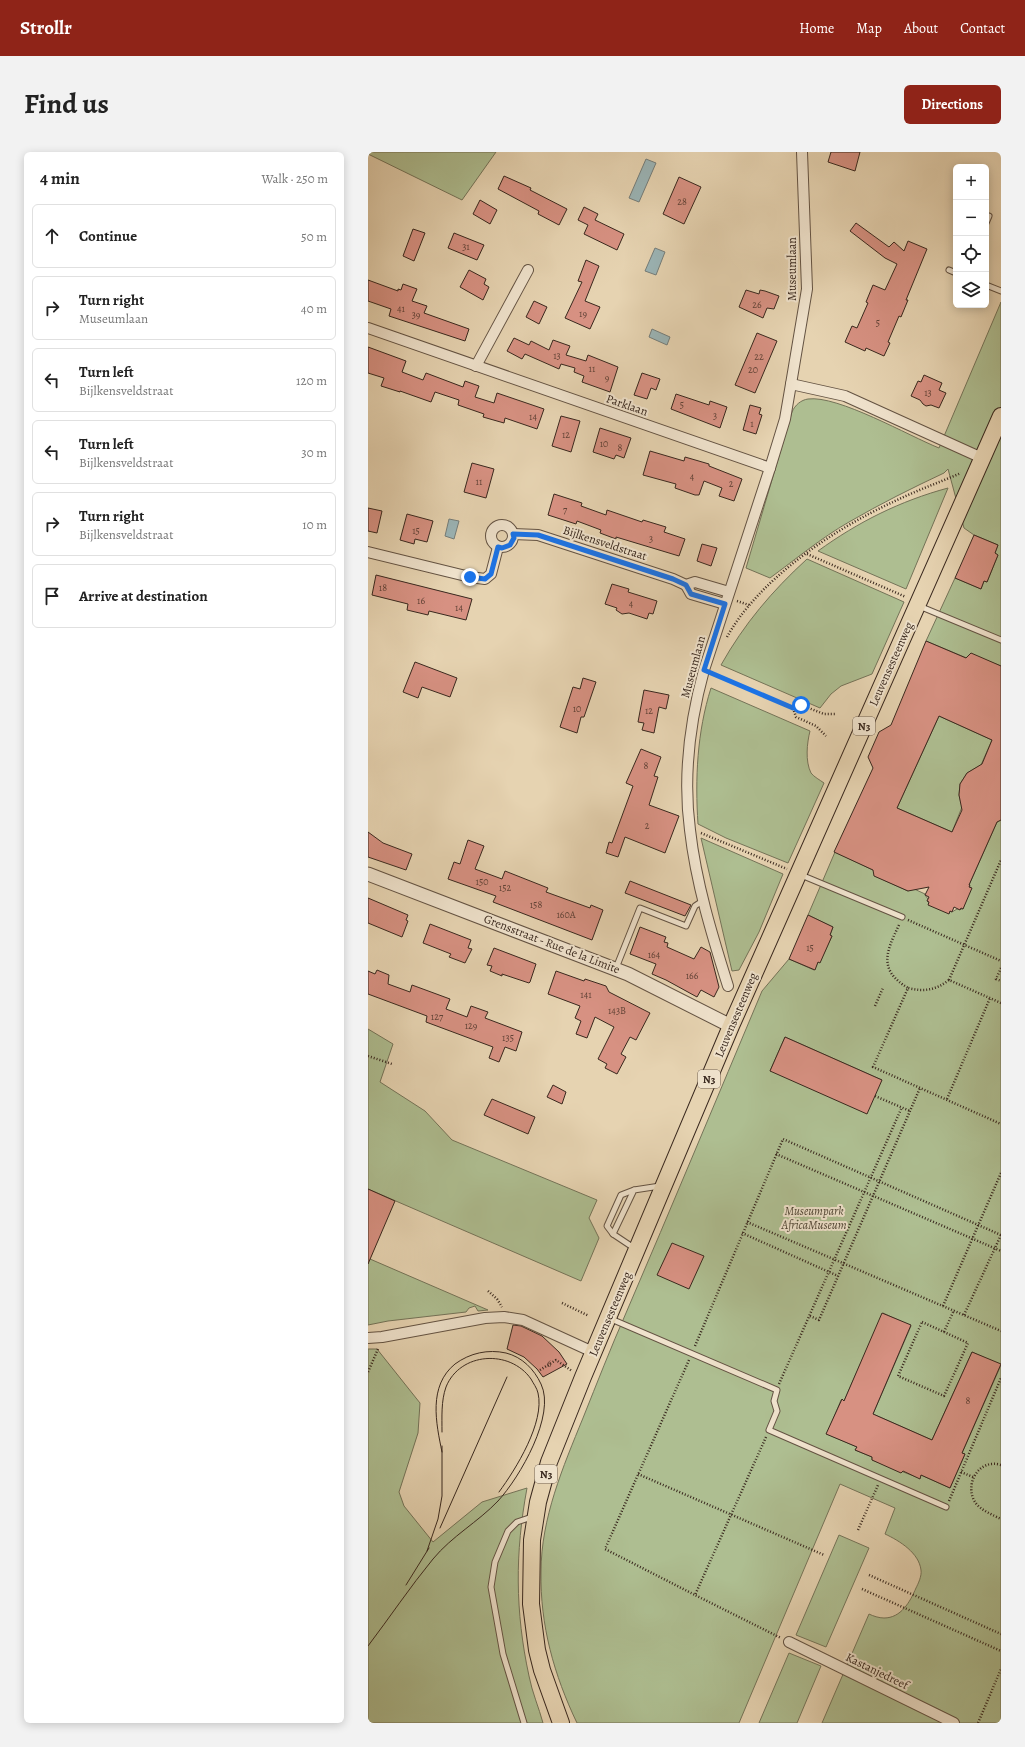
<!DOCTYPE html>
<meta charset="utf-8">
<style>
:root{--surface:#fff;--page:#f2f2f2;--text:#222;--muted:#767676;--line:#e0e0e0;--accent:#8f2418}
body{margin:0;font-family:Alegreya,serif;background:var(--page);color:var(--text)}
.controls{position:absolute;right:12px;top:12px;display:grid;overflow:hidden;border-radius:6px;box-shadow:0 2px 10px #0003}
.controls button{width:36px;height:36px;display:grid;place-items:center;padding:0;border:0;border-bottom:1px solid var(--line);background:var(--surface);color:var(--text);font:20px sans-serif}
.stop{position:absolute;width:12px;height:12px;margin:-9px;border:3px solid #1a73e8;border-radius:50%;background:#fff}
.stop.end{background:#1a73e8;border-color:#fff;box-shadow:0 1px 4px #0008}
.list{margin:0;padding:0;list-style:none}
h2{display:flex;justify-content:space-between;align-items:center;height:52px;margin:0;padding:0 16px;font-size:17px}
h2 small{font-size:13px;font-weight:400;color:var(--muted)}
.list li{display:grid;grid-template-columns:26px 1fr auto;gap:12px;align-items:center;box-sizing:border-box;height:64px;margin:0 8px 8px;padding:0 8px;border:1px solid var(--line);border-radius:6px}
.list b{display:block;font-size:15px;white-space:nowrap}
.list p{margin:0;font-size:13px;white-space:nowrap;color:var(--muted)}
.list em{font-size:13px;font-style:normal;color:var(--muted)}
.icon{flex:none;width:22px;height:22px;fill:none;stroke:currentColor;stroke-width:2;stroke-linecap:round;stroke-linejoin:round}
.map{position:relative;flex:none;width:633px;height:1571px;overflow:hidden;border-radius:6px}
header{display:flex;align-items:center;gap:24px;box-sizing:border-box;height:56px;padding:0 20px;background:var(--accent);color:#fff}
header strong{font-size:19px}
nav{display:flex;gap:22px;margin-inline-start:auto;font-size:14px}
.intro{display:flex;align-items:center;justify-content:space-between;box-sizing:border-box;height:96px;padding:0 24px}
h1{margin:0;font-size:28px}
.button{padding:10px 18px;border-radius:6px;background:var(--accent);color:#fff;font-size:14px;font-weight:700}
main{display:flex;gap:24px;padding:0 24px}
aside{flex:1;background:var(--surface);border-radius:6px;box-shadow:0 2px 10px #0003}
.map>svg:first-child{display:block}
.green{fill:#aebe91;stroke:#747358;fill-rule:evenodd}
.water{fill:#9bb5b7;stroke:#747d7a}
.building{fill:#d79182;stroke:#39281e;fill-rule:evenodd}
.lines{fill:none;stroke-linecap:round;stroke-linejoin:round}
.service-casing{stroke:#645343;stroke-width:7}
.minor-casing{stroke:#645343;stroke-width:12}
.tertiary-casing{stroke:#645343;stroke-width:15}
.primary-casing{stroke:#39281e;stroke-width:18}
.path{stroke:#39281e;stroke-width:2.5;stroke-dasharray:1 2;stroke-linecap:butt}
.service{stroke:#efe2cc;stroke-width:5}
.minor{stroke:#efe2cc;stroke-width:10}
.tertiary{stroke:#efe2cc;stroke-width:13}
.primary{stroke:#e6d3b1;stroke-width:16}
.tram{stroke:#39281e;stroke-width:1}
.route{stroke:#1a73e8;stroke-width:5}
.labels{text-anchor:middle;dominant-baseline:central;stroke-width:4;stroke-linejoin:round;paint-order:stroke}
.number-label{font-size:10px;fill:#604237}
.shield{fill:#efe2cc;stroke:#706052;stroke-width:1}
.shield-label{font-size:11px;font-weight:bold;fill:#39281e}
.street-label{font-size:12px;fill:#39281e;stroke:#efe2cc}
.park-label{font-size:12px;font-style:italic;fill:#504635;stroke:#efe2cc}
</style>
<header>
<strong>Strollr</strong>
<nav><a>Home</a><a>Map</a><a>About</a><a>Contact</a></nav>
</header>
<div class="intro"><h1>Find us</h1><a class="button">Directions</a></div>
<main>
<aside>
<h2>4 min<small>Walk · 250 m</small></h2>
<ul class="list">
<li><svg class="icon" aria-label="ahead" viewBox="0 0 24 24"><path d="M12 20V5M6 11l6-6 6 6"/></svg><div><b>Continue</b></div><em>50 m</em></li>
<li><svg class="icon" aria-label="right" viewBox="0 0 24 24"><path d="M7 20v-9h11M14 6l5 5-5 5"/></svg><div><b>Turn right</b><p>Museumlaan</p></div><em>40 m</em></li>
<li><svg class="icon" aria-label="left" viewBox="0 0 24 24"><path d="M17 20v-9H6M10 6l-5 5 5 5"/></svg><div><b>Turn left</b><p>Bijlkensveldstraat</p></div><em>120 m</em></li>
<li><svg class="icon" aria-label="left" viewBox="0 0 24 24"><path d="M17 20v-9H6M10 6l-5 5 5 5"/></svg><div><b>Turn left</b><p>Bijlkensveldstraat</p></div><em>30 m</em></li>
<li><svg class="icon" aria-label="right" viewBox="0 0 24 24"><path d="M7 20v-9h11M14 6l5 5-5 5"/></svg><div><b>Turn right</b><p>Bijlkensveldstraat</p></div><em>10 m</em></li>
<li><svg class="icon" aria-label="arrive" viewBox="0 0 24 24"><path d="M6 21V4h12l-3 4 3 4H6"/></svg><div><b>Arrive at destination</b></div></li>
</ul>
</aside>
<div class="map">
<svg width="633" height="1571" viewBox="0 0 633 1571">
<rect width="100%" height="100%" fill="#e6d3b1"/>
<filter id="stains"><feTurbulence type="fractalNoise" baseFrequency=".005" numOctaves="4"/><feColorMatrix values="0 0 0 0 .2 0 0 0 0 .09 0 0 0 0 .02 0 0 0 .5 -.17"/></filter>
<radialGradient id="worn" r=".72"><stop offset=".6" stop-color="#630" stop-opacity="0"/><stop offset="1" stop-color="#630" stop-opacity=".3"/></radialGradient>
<g class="green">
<path d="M0 0H128L94 48 0 2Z"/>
<path d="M633 150V514L602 502 601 507 558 489 587 426 613 437 616 429 619 430 630 403 627 401 630 393 606 383 596 376 580 317 576 321C544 336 512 352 481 370 453 386 428 407 402 426L378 416 424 260C427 253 433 248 440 247 470 243 541 284 571 296Z"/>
<path d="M580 336 538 437 450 399C490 370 532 349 580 336Z"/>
<path d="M439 407 536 450 504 522 473 534 463 542 452 556 353 513C376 472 404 439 439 407Z"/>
<path d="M343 536 442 579C439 591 437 609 443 621 446 625 452 628 456 631L420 711 358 686 330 672C327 627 329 580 343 536Z"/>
<path d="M571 564 624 588 613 613 599 621 592 632 591 643 594 655 584 680 529 656Z"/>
<path d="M633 668V1571H454L501 1462C505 1464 511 1466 516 1466 533 1466 542 1450 548 1436 550 1432 554 1424 553 1418 551 1401 532 1389 517 1382L527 1356 472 1332 371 1571H209C186 1523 172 1473 173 1420 173 1366 195 1315 215 1266 229 1231 243 1195 258 1161 304 1054 349 946 394 839L421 807 446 818 450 810H452L464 784 462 783 465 775 440 763 467 700 507 719V724L540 739 544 736 557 742V743L560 747 559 749 581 761 582 759 584 760 589 757H595L602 734 601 733 629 670ZM417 885 514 928 402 919ZM515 1161 543 1174 505 1262 564 1288 604 1200 633 1213 594 1301 597 1302 582 1336 553 1323 551 1326 504 1308V1305L487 1298 489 1295 459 1282 473 1248 476 1249Z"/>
<path d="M333 686 415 722 391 780 371 818 364 819Z"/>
<path d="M0 877 25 892 12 930 57 959 84 988 229 1048 221 1066 231 1086 213 1129 0 1037Z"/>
<path d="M2 1107 120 1158 110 1159 107 1154 101 1156 98 1160 20 1169 0 1173V1110Z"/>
<path d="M0 1197H9L52 1251 50 1281 31 1340 36 1354 65 1390 114 1350 159 1336C147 1401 147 1459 161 1524 164 1540 171 1556 175 1571H0Z"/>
<path d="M471 1383 501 1396 458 1495 428 1483Z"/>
<path d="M421 1501 453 1514 429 1571H391Z"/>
</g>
<g class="water">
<path d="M278 7 288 11 271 50 261 46Z"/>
<path d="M287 96 297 100 288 123 277 119Z"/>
<path d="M284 177 302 185 299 193 281 185Z"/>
<path d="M81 367 91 369 86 387 77 384Z"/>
</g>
<g class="building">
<path d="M463 0H492L487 19 460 10Z"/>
<path d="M136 24 163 36 162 38 199 57 191 73 170 62 171 59 130 37Z"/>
<path d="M311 25 333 35 316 72 295 62Z"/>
<path d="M112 48 129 58 122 72 105 62Z"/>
<path d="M216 55 230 62 227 68 256 82 249 98 216 82 220 73 210 68Z"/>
<path d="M488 71 521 95 526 90 536 99 540 89 559 97 538 148H540L533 165 531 164 520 190 522 191 516 204 498 196 497 199 477 190 484 174 489 176 500 151 498 150 505 133 517 138 529 112 517 106 482 79Z"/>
<path d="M45 77 57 81 46 109 35 104Z"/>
<path d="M86 81 116 93 109 108 80 96Z"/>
<path d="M218 108 231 114 217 149 232 155 222 177 197 166 214 130 210 129Z"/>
<path d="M101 118 118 127 116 132 121 135 115 148 92 135Z"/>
<path d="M0 128 30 139V137L33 138 35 132 49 137 44 149 59 154 56 161 101 177 97 189 21 164 23 157 0 149Z"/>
<path d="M378 138 391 142 392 138 397 139 411 144 406 157 399 156 395 166 371 155Z"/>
<path d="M166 149 179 155 171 172 158 165Z"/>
<path d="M389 181 409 189 387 241 367 233Z"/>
<path d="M146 186 161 193 163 189 181 198 185 188 202 194 198 203 218 209 220 203 250 215 242 240 214 230 216 224 206 220 207 216 193 212 191 217 157 202 154 207 139 199Z"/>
<path d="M0 195 38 209 34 220 55 228 58 221 95 235 97 229 111 234 107 245 126 251 129 241 176 257 169 277 137 266 136 271 115 265 116 262 90 253 91 248 67 240 63 250 32 239V240L13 234 16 226 0 221Z"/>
<path d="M274 221 292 227 288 238 283 236 279 247 266 243Z"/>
<path d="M556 223 574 231 571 238 578 241 571 256 563 253 558 254 555 252 552 248 543 244 550 229 553 230Z"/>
<path d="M308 242 341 253 342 249 359 255 352 276 303 257Z"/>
<path d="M382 253 393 256 391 262 394 263 388 282 375 278Z"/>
<path d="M193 264 212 269 203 300 184 294Z"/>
<path d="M232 276 263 286 256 306 248 303 246 307 225 300Z"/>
<path d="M282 299 316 309 317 305 341 312V314L374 327 366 349 351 344 354 336 336 329 331 343H327L307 336 308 332 275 323Z"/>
<path d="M104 311 126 317 118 346 96 340Z"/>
<path d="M186 342 214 351 213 354 238 363 239 358 274 370 275 368 298 375 296 380 317 387 311 404 248 385V387L232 381 233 378 209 369 208 372 180 363Z"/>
<path d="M0 356 14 359 9 381 0 379Z"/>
<path d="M39 362 65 369 59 390 47 387 46 392 32 388Z"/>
<path d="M606 383 630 393 627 401 630 403 619 430 616 429 613 437 587 426Z"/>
<path d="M334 392 349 396 343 414 329 409Z"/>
<path d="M8 423 104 447 98 468 61 459 60 463 39 458 40 452 4 443Z"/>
<path d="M244 432 261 437 260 440 289 449 285 462 281 461 279 467 261 461 254 462 248 458 249 456 237 452Z"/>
<path d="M558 489 598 506 603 501 633 514V668L629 670 601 733H602L601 735 604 736 595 757 593 756 592 758 586 755 584 760 582 759 581 762 560 753 561 750 559 749 561 745 557 743 561 735 540 739 506 724 505 718 466 700 505 616 500 605 511 580 523 573ZM571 564 624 588 614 612 599 621 592 632 591 643 594 658 584 680 529 656Z"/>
<path d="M47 510 89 526 82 545 54 535 50 546 35 540Z"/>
<path d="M215 526 228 530 216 565H213L209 581 192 575 205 535 212 537Z"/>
<path d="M276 538 301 543 298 557 291 555 286 581 274 578 276 571 270 570Z"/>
<path d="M273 597 293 605 286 624 290 625 281 653 311 664 297 701 257 685 250 705 238 701 241 690 244 691 265 634 258 631Z"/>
<path d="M0 680 15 691 44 702 38 718 0 705Z"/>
<path d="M100 688 116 694 107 717 134 727 137 719 180 736 178 740 222 756 223 753 235 758 224 788 125 750 128 744 80 727 86 710 92 712Z"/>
<path d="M262 729 323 753 317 764 257 741Z"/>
<path d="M0 746 40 763 38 768 40 769 34 785 0 771Z"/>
<path d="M440 763 465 775 462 783 464 784 452 811 450 810 447 818 421 807Z"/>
<path d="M62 772 103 788 100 796 104 797 97 811 81 805 83 802 55 791Z"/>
<path d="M272 775 298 785 296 790 300 791 299 795 326 807 333 795 342 800 351 835 346 845 333 838 329 845 298 828 284 822 288 812 262 802Z"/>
<path d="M126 796 168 812 162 830 161 831 134 822V824L122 819 124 814 119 813Z"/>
<path d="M9 818 21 823 20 832 42 840 44 833 82 847 78 857 99 865 103 854 120 860 117 866 154 880 148 899 137 895 131 910 121 906 125 895 58 870 59 864 0 842V819L7 822Z"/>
<path d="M188 819 216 829 217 827 238 834 241 840 282 861 268 888 262 885 253 902 258 905 249 922 237 916 239 912 230 907 246 875 227 865 219 886 208 882 213 869 207 866 212 854 180 842Z"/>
<path d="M417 885 514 928 499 962 402 919Z"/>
<path d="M185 933 198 940 194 952 179 945Z"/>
<path d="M124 947 167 965 160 982 116 963Z"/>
<path d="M0 1037 27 1049 0 1112Z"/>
<path d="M304 1091 336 1104 321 1137 289 1123Z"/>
<path d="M514 1161 543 1173 505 1262 564 1288 604 1200 633 1212 594 1301 597 1302 582 1336 553 1323 552 1327 535 1319 533 1321 504 1308V1305L487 1298 489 1295 458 1282 474 1247 476 1249Z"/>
<path d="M145 1173 153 1174 174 1184 191 1200 199 1212 175 1225 169 1217 156 1205 139 1197Z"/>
</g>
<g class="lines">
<defs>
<g id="service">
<path d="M618 71 621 64"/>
<path d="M581 118 588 121"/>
<path d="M618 133 633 139"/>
<path d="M551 454 633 488"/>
<path d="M433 723 534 765"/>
<path d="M248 816 272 756 318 774 327 754 336 748"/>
<path d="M245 1082 239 1074 253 1043 266 1038"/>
<path d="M266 1096 245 1082 266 1038 292 1034"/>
<path d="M243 1167 409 1238 406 1249 409 1259 401 1278 578 1355"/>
<path d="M156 1571 135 1502 123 1435 127 1410 140 1379 149 1370 164 1365"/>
</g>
<g id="minor">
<path d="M0 176 402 316"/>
<path d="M108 214 160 118"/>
<path d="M423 232 477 244 614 306"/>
<circle cx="134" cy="384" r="11"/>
<path d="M145 382 170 383 305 427 318 433 327 430 361 440"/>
<path d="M0 400 102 425 117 427 123 422 130 395"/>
<path d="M318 433 323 442 357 452"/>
<path d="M360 834C344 783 328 731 322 678 315 625 322 569 336 518L402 316 417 267 423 232 439 137 434 0"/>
<path d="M0 1186 14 1185 117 1166 136 1165 155 1168 225 1200"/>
<path d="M421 1490 586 1571"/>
</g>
<path id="tertiary" d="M0 722 260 822 363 874"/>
<path id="primary" d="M193 1571 174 1518 169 1498 163 1452 164 1388 170 1350 181 1310 215 1225 363 874 633 264"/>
</defs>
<use href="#service" class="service-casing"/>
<use href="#minor" class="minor-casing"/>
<use href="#tertiary" class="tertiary-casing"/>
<use href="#primary" class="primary-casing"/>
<g class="path">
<path d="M439 402 538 445"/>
<path d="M369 449 381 453"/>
<path d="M359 485C391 427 466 377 525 350 547 339 570 331 593 321"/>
<path d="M346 522 425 556 433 553 456 562H467"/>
<path d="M425 556 428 565 448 574 458 584"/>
<path d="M333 681 419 717"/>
<path d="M540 768 633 809"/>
<path d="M531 773C518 800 510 818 540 836"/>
<path d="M633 816 628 827 633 829"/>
<path d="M581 828 633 708"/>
<path d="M633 851 581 828C568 838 556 840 540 836L505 915 633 972"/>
<path d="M507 854 515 836"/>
<path d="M0 904 24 912"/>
<path d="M507 944 542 959"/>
<path d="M579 947 622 846"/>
<path d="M408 1002 633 1099"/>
<path d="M379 1070 633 1179"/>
<path d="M374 1081 470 1124"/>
<path d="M120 1139 129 1147 134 1155"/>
<path d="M194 1151 221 1164"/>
<path d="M575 1154 633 1021"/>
<path d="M596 1163 633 1083"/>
<path d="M442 1164 451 1168 552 936"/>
<path d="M554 1170 600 1191 576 1244 530 1224Z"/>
<path d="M576 1180 586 1158"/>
<path d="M327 1194 415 987 633 1083"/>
<path d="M321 1208 237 1397 327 1443"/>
<path d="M172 1218 188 1208 204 1219"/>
<path d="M0 1220 10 1197"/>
<path d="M411 1232 534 955"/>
<path d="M398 1285 327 1443 413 1486"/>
<path d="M633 1313C611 1306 596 1332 607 1350 612 1358 625 1363 633 1367"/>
<path d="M593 1320 605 1325"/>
<path d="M270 1322 456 1403"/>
<path d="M581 1349 633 1226"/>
<path d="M490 1378 510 1333"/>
<path d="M501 1423 633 1482"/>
<path d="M494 1437 633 1499"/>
<path d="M610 1571 633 1517"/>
</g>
<use href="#service" class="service"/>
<use href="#minor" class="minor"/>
<use href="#tertiary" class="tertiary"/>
<use href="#primary" class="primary"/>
<g class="tram">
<path d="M74 1280C74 1265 73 1249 78 1235 92 1200 142 1197 163 1227 165 1231 169 1236 170 1241 177 1270 148 1317 131 1340"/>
<path d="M72 1376 139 1225"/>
<path d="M59 1399 70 1367 74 1344V1294"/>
<path d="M38 1433 61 1396"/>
<path d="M0 1494C22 1465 42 1435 65 1407 84 1384 110 1370 130 1349 152 1325 188 1263 173 1232 166 1217 154 1205 138 1201 120 1197 102 1201 87 1212 60 1234 68 1271 74 1300"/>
</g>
</g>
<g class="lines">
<path class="route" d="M102 425 117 427 123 422 130 395 134 396 142 393 146 386 145 382 170 383 305 427 318 433 323 442 357 452 336 518 425 556 433 553"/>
</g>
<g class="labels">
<g class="number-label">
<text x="314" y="49">28</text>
<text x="98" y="94">31</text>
<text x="389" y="152">26</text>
<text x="33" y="156">41</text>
<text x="215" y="161">19</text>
<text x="48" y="162">39</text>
<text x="510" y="170">5</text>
<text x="189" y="203">13</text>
<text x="391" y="204">22</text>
<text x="224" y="216">11</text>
<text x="385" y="217">20</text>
<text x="239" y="225">9</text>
<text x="560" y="240">13</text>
<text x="314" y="252">5</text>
<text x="347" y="263">3</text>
<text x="165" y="264">14</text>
<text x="384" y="271">1</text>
<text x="198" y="282">12</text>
<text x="236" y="291">10</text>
<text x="252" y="295">8</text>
<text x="324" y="324">4</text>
<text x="111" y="329">11</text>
<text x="363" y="331">2</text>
<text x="197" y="357">7</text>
<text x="48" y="378">15</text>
<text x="283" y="386">3</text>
<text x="15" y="435">18</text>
<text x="53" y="448">16</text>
<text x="263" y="451">4</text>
<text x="91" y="455">14</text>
<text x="209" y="556">10</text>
<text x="281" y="558">12</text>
<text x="278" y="613">8</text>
<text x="279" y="673">2</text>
<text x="114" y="729">150</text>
<text x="137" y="735">152</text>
<text x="168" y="752">158</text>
<text x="198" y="762">160A</text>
<text x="442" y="795">15</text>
<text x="286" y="802">164</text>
<text x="324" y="823">166</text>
<text x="218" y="842">141</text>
<text x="249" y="858">143B</text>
<text x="69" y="864">127</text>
<text x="103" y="873">129</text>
<text x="140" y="885">135</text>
<text x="181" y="1211">6</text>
<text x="600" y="1248">8</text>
</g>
<g class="shield">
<rect x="485" y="565" width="22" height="18" rx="3"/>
<rect x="330" y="918" width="22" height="18" rx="3"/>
<rect x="167" y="1313" width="22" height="18" rx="3"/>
</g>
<g class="shield-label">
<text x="496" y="574">N3</text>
<text x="341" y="927">N3</text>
<text x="178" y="1322">N3</text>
</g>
<g class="street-label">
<text transform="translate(424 117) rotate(-90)">Museumlaan</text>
<text transform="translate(259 253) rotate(19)">Parklaan</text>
<text transform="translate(237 391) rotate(18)">Bijlkensveldstraat</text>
<text transform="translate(523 512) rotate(-66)">Leuvensesteenweg</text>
<text transform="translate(325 515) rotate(-75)">Museumlaan</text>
<text transform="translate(184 792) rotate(21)">Grensstraat - Rue de la Limite</text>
<text transform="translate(368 863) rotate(-67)">Leuvensesteenweg</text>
<text transform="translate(242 1162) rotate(-67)">Leuvensesteenweg</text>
<text transform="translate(509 1519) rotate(26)">Kastanjedreef</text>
</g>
<g class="park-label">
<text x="446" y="1059">Museumpark<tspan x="446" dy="14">AfricaMuseum</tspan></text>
</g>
</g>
<rect width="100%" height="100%" filter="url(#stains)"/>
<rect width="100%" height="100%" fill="url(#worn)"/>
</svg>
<div class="controls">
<button>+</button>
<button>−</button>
<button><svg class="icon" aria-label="locate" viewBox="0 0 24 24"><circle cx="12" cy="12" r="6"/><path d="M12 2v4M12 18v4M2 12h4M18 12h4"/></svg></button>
<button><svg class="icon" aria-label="layers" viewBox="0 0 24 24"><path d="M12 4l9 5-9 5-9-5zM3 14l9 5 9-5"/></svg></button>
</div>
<div class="stop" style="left:433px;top:553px"></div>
<div class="stop end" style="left:102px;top:425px"></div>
</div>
</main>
